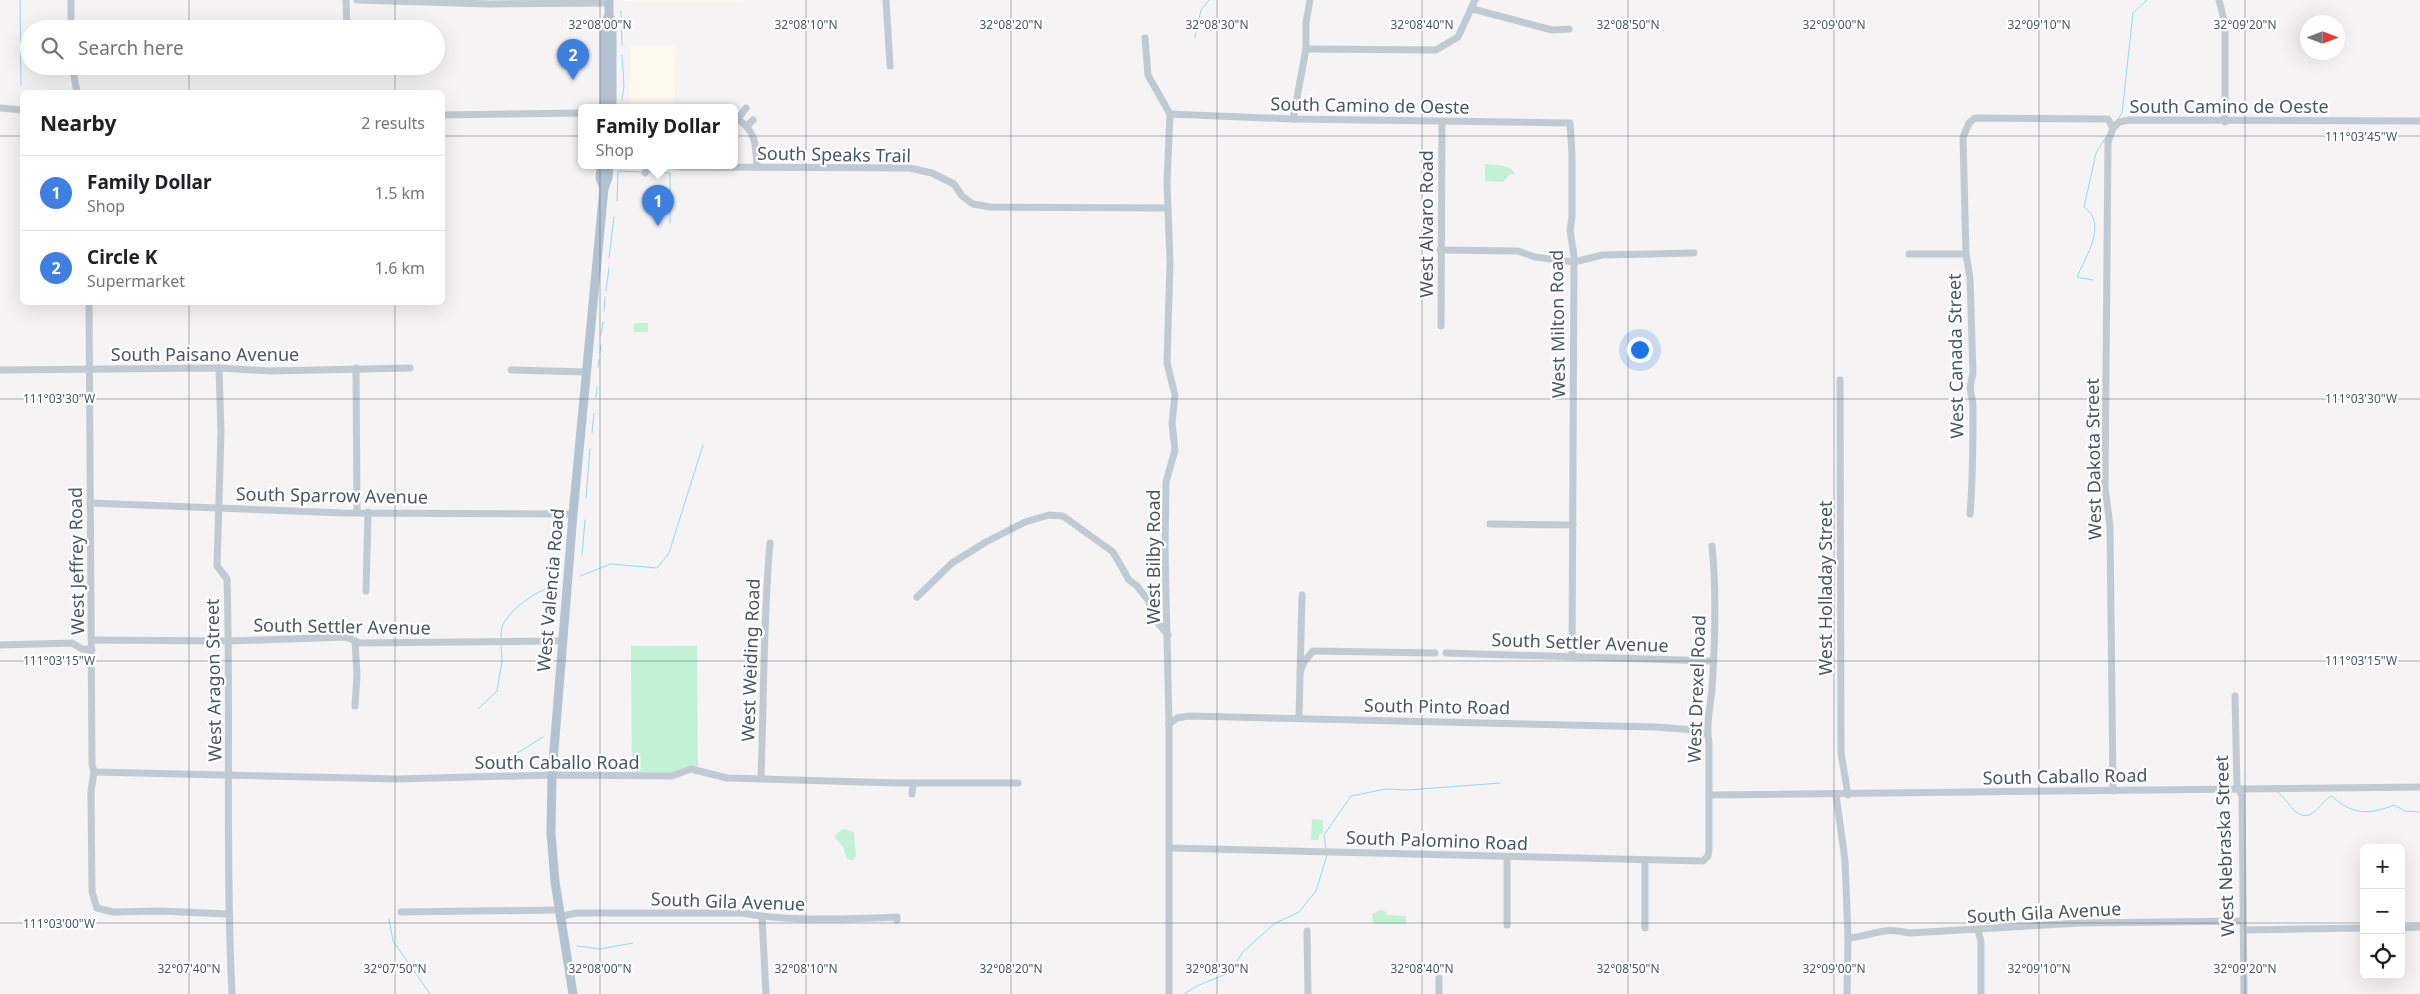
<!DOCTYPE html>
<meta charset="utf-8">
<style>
:root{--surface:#fff;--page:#f6f6f6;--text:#202124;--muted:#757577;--line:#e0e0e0;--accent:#ea580c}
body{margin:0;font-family:"Noto Sans",sans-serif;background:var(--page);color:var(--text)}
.controls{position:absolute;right:15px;bottom:15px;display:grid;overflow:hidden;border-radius:8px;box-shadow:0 5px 20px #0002}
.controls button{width:45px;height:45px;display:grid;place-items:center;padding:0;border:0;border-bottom:1px solid var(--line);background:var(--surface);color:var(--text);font:25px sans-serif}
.compass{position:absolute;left:2300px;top:15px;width:45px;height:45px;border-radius:50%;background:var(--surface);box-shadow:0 5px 20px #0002;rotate:90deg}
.you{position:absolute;left:1639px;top:349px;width:18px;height:18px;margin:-12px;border:4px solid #fff;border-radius:50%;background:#1a73e8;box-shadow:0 0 0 8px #1a73e833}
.badge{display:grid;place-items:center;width:32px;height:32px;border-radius:50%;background:var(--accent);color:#fff;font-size:16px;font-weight:700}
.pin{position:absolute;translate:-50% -41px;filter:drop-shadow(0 1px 2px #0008)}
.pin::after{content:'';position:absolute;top:26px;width:18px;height:15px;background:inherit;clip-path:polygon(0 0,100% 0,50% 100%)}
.popup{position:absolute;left:578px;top:104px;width:160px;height:65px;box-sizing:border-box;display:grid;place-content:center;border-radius:8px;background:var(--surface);filter:drop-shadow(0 1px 4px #0005);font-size:16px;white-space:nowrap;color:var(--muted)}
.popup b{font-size:19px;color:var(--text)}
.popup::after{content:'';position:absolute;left:50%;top:100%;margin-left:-10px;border:10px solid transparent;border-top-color:var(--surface)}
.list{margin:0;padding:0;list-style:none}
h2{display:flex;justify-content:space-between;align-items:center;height:65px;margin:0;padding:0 20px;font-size:21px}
h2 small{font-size:16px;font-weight:400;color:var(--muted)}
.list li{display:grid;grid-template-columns:32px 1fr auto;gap:15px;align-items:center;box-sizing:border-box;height:75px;padding:0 20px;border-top:1px solid var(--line)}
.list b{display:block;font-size:19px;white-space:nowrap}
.list p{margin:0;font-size:16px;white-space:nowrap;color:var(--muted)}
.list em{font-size:16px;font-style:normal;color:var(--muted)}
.icon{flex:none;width:28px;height:28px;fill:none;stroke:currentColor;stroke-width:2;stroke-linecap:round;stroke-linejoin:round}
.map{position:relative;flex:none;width:2420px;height:994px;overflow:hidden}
.search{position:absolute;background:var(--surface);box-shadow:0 5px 20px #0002;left:20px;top:20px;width:425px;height:55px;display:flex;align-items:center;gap:12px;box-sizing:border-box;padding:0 18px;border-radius:28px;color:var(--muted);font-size:19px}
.panel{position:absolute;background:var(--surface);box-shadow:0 5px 20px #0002;left:20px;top:90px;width:425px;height:215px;border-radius:8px}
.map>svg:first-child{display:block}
.commercial{fill:#fdf9ef}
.green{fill:#c3f1d5}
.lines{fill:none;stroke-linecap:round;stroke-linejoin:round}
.stream{stroke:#90daee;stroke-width:1}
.minor{stroke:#c1cad2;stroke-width:7}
.major{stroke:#b3c2d1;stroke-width:9}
.ticks{fill:none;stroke:#4a5661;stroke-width:1;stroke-opacity:0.45}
.labels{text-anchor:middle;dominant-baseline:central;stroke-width:4.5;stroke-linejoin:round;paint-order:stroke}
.street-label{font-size:18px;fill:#4a5661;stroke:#fff}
.ticks-label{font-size:12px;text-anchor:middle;fill:#4a5661;stroke:#fff;stroke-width:4.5;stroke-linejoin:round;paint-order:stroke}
</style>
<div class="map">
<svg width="2420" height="994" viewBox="0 0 2420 994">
<rect width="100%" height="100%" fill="#f5f3f3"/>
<g class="commercial">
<path d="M623 0H743V2L623 1Z"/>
<path d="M630 46H676L675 105H629Z"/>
</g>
<g class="green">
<path d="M1485 164C1495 165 1510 164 1515 174L1509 175 1503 182 1485 181Z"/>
<rect x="634" y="323" width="14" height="9"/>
<path d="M631 646H697L698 766 672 773 632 772Z"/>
<path d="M1312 819 1323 820V833L1319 835V840H1311Z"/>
<path d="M843 829 854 832 856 857 853 860 847 859 843 847 834 836Z"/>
<path d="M1380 910 1386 912 1387 915 1406 916V924H1373L1372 914Z"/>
</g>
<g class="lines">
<g class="stream">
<path d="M20 0 21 85"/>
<path d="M621 11 622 46"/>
<path d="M1195 37 1201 10 1209 0"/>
<path d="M622 100 624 86 622 55"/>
<path d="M2118 119 2122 113 2133 13 2147 0"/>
<path d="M650 172 670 173V223"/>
<path d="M617 201 618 171 642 172"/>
<path d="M609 258 614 217"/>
<path d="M2093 280 2077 277C2086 256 2108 223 2084 207L2096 153 2106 137"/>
<path d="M606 291 609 268"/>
<path d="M604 311 605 297"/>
<path d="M601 335 603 322"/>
<path d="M600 353 601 345"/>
<path d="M598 367 599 360"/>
<path d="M596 397 597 387"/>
<path d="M592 433 594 413"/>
<path d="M586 498 590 449"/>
<path d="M582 555 585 520"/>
<path d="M580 576 611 564 657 568 669 553 703 445"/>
<path d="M501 639C501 636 501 630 502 627 509 609 538 589 556 586"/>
<path d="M478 709 497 691 502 661 501 646"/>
<path d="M500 764 543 737"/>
<path d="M2277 792C2289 799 2297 825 2314 812 2321 807 2323 800 2332 796 2351 815 2370 815 2394 805L2405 811 2420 812"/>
<path d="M1326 849 1324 835 1351 796 1386 789 1408 790 1500 783"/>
<path d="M389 919 393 941 430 994"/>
<path d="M577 946 600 949 633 943"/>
<path d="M1184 994 1199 985 1229 973 1243 952 1274 924 1299 912 1316 891 1327 855"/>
</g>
<g class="minor">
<path d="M71 0V29"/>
<path d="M346 0 347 29"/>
<path d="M357 0 489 4 609 3"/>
<path d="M886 0 890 66"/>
<path d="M2219 0 2225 24V122"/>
<path d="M1473 9 1552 30 1569 29"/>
<path d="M1145 38 1148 75 1170 114 1167 182 1170 262 1167 363 1175 395 1172 423 1175 450 1166 482 1165 550 1169 724V994"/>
<path d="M1306 49 1436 50 1458 37 1475 0"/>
<path d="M72 66 77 92"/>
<path d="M0 108 22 110"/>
<path d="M1170 114 1293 119 1570 123 1572 154V217L1570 230 1574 256 1572 656"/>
<path d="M442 115 582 113"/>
<path d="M734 117C756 129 756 144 757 167"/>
<path d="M738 119 746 108"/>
<path d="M1293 119 1306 49V23L1310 0"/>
<path d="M747 126 753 120"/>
<path d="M2113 128 2108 142 2105 487 2110 526 2113 791"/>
<path d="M2113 128 2119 122 2129 120 2420 121"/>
<path d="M668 165 681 167 909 168 932 173 954 184 962 196 973 204 990 207 1168 208"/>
<path d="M645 173 649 166 653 165"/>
<path d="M1440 250 1518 251 1535 257 1574 262 1602 255 1694 253"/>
<path d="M1909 254H1966L1970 278 1973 374C1967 394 1973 392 1973 408 1973 444 1973 479 1970 514"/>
<path d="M1966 254 1963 137 1969 123 1975 118 2108 119 2113 128"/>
<path d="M89 302 92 764 94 772 91 791 92 892 97 908 113 912 159 911 228 914"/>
<path d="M1441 326 1442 122"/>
<path d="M219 368 221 433 217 566 227 579C231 717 225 856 232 994"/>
<path d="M356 368 357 512"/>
<path d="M0 370 219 368 271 371 410 368"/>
<path d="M511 370 587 372"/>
<path d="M1840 380 1841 753 1848 795"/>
<path d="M90 503 343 513 573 514"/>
<path d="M1490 524 1573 525"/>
<path d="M366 591 368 512"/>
<path d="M917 597 952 563 986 542 1025 522 1049 515 1063 516 1113 552 1129 580 1137 586 1148 600 1158 623 1168 635"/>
<path d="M92 640 229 641 346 637 360 643 562 641"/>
<path d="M0 645 72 643 82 649 92 650"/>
<path d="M1446 653 1713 661"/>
<path d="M1300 672 1304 662 1313 651 1435 653"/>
<path d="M2235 696 2237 788 2242 795 2244 994"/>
<path d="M355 706 357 675 355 641"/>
<path d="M1299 718 1302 595"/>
<path d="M1169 724 1177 718 1189 716 1656 727 1695 730 1706 734"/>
<path d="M94 772 397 779 552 775 672 776 691 769 727 778 897 783H1018"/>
<path d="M761 777C764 699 763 621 770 543"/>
<path d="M912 794 913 783"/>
<path d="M1709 795 2420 787"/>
<path d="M1836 795 1845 860 1848 938 1847 994"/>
<path d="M1170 848 1703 861 1708 856 1709 850V743C1706 725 1710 708 1712 690 1715 643 1717 593 1712 546"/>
<path d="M1645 860V928"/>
<path d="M401 912 558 910"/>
<path d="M559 917 576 913H742C793 922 846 919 897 917V920"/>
<path d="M762 917 766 994"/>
<path d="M1507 925V858"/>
<path d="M2401 928 2420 927"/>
<path d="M1978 930 1981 942V994"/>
<path d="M2243 930 2364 928"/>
<path d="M1307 931 1308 994"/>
<path d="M1848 938C1874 936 1881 926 1909 933L2081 923 2243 921"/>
<path d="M1439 994V978"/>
</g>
<g class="major">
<path d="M609 0V16L612 25V107"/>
<path d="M604 107V24L609 16"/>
<path d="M601 165 600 178 604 188"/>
<path d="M573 994 555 882 551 833 552 775 573 514 604 188 608 178 609 165"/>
</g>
</g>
<path class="ticks" d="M189 0V29M395 0V29M600 0V994M806 0V994M1011 0V994M1217 0V994M1422 0V994M1628 0V994M1834 0V994M2039 0V994M2245 0V994M189 66V92M395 66V92M0 136H22M442 136H2420M189 302V994M395 302V994M0 399H2420M0 661H2420M0 923H2364M2401 923H2420"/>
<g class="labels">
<g class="street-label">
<text transform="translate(1370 105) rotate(1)">South Camino de Oeste</text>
<text x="2229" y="106">South Camino de Oeste</text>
<text transform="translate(834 154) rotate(1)">South Speaks Trail</text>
<text transform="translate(1426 224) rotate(-90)">West Alvaro Road</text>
<text transform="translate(1557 324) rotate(-91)">West Milton Road</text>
<text x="205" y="354">South Paisano Avenue</text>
<text transform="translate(1955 356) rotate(-91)">West Canada Street</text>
<text transform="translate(2093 459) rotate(-91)">West Dakota Street</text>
<text transform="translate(332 495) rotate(1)">South Sparrow Avenue</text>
<text transform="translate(1153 557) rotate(-90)">West Bilby Road</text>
<text transform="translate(76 561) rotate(-91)">West Jeffrey Road</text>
<text transform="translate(1825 588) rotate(-90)">West Holladay Street</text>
<text transform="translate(550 590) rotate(-85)">West Valencia Road</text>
<text transform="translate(342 626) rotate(1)">South Settler Avenue</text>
<text transform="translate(1580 642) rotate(2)">South Settler Avenue</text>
<text transform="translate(750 660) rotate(-88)">West Weiding Road</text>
<text transform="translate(213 680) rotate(-91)">West Aragon Street</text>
<text transform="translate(1696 689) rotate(-88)">West Drexel Road</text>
<text transform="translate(1437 706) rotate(1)">South Pinto Road</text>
<text x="557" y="762">South Caballo Road</text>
<text transform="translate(2065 776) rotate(-1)">South Caballo Road</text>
<text transform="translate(1437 840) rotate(2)">South Palomino Road</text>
<text transform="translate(2224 846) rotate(-92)">West Nebraska Street</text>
<text transform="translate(728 901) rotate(2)">South Gila Avenue</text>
<text transform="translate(2044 912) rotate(-3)">South Gila Avenue</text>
</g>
</g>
<g class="ticks-label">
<text x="600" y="29">32°08'00"N</text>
<text x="806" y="29">32°08'10"N</text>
<text x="1011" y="29">32°08'20"N</text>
<text x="1217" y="29">32°08'30"N</text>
<text x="1422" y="29">32°08'40"N</text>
<text x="1628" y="29">32°08'50"N</text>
<text x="1834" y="29">32°09'00"N</text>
<text x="2039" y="29">32°09'10"N</text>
<text x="2245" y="29">32°09'20"N</text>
<text x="2361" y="141">111°03'45"W</text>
<text x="2361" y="403">111°03'30"W</text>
<text x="59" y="403">111°03'30"W</text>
<text x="59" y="665">111°03'15"W</text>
<text x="2361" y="665">111°03'15"W</text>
<text x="59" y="928">111°03'00"W</text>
<text x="189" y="973">32°07'40"N</text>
<text x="395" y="973">32°07'50"N</text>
<text x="600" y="973">32°08'00"N</text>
<text x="806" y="973">32°08'10"N</text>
<text x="1011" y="973">32°08'20"N</text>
<text x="1217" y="973">32°08'30"N</text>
<text x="1422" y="973">32°08'40"N</text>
<text x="1628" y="973">32°08'50"N</text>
<text x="1834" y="973">32°09'00"N</text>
<text x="2039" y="973">32°09'10"N</text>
<text x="2245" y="973">32°09'20"N</text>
</g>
</svg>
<div class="controls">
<button>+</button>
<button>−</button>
<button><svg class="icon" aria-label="locate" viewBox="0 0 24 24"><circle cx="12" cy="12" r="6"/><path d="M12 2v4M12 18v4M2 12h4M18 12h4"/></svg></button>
</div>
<svg class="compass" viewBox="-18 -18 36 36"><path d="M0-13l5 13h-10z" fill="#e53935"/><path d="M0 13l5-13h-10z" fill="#757577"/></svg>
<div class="you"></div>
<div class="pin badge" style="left:658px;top:226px;background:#3f7fe0">1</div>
<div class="popup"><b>Family Dollar</b>Shop</div>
<div class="pin badge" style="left:573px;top:80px;background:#3f7fe0">2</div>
<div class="search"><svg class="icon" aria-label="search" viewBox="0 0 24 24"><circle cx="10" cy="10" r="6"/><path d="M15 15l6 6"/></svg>Search here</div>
<section class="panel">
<h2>Nearby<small>2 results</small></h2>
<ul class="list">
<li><span class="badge" style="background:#3f7fe0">1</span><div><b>Family Dollar</b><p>Shop</p></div><em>1.5 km</em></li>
<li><span class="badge" style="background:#3f7fe0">2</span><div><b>Circle K</b><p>Supermarket</p></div><em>1.6 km</em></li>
</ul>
</section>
</div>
